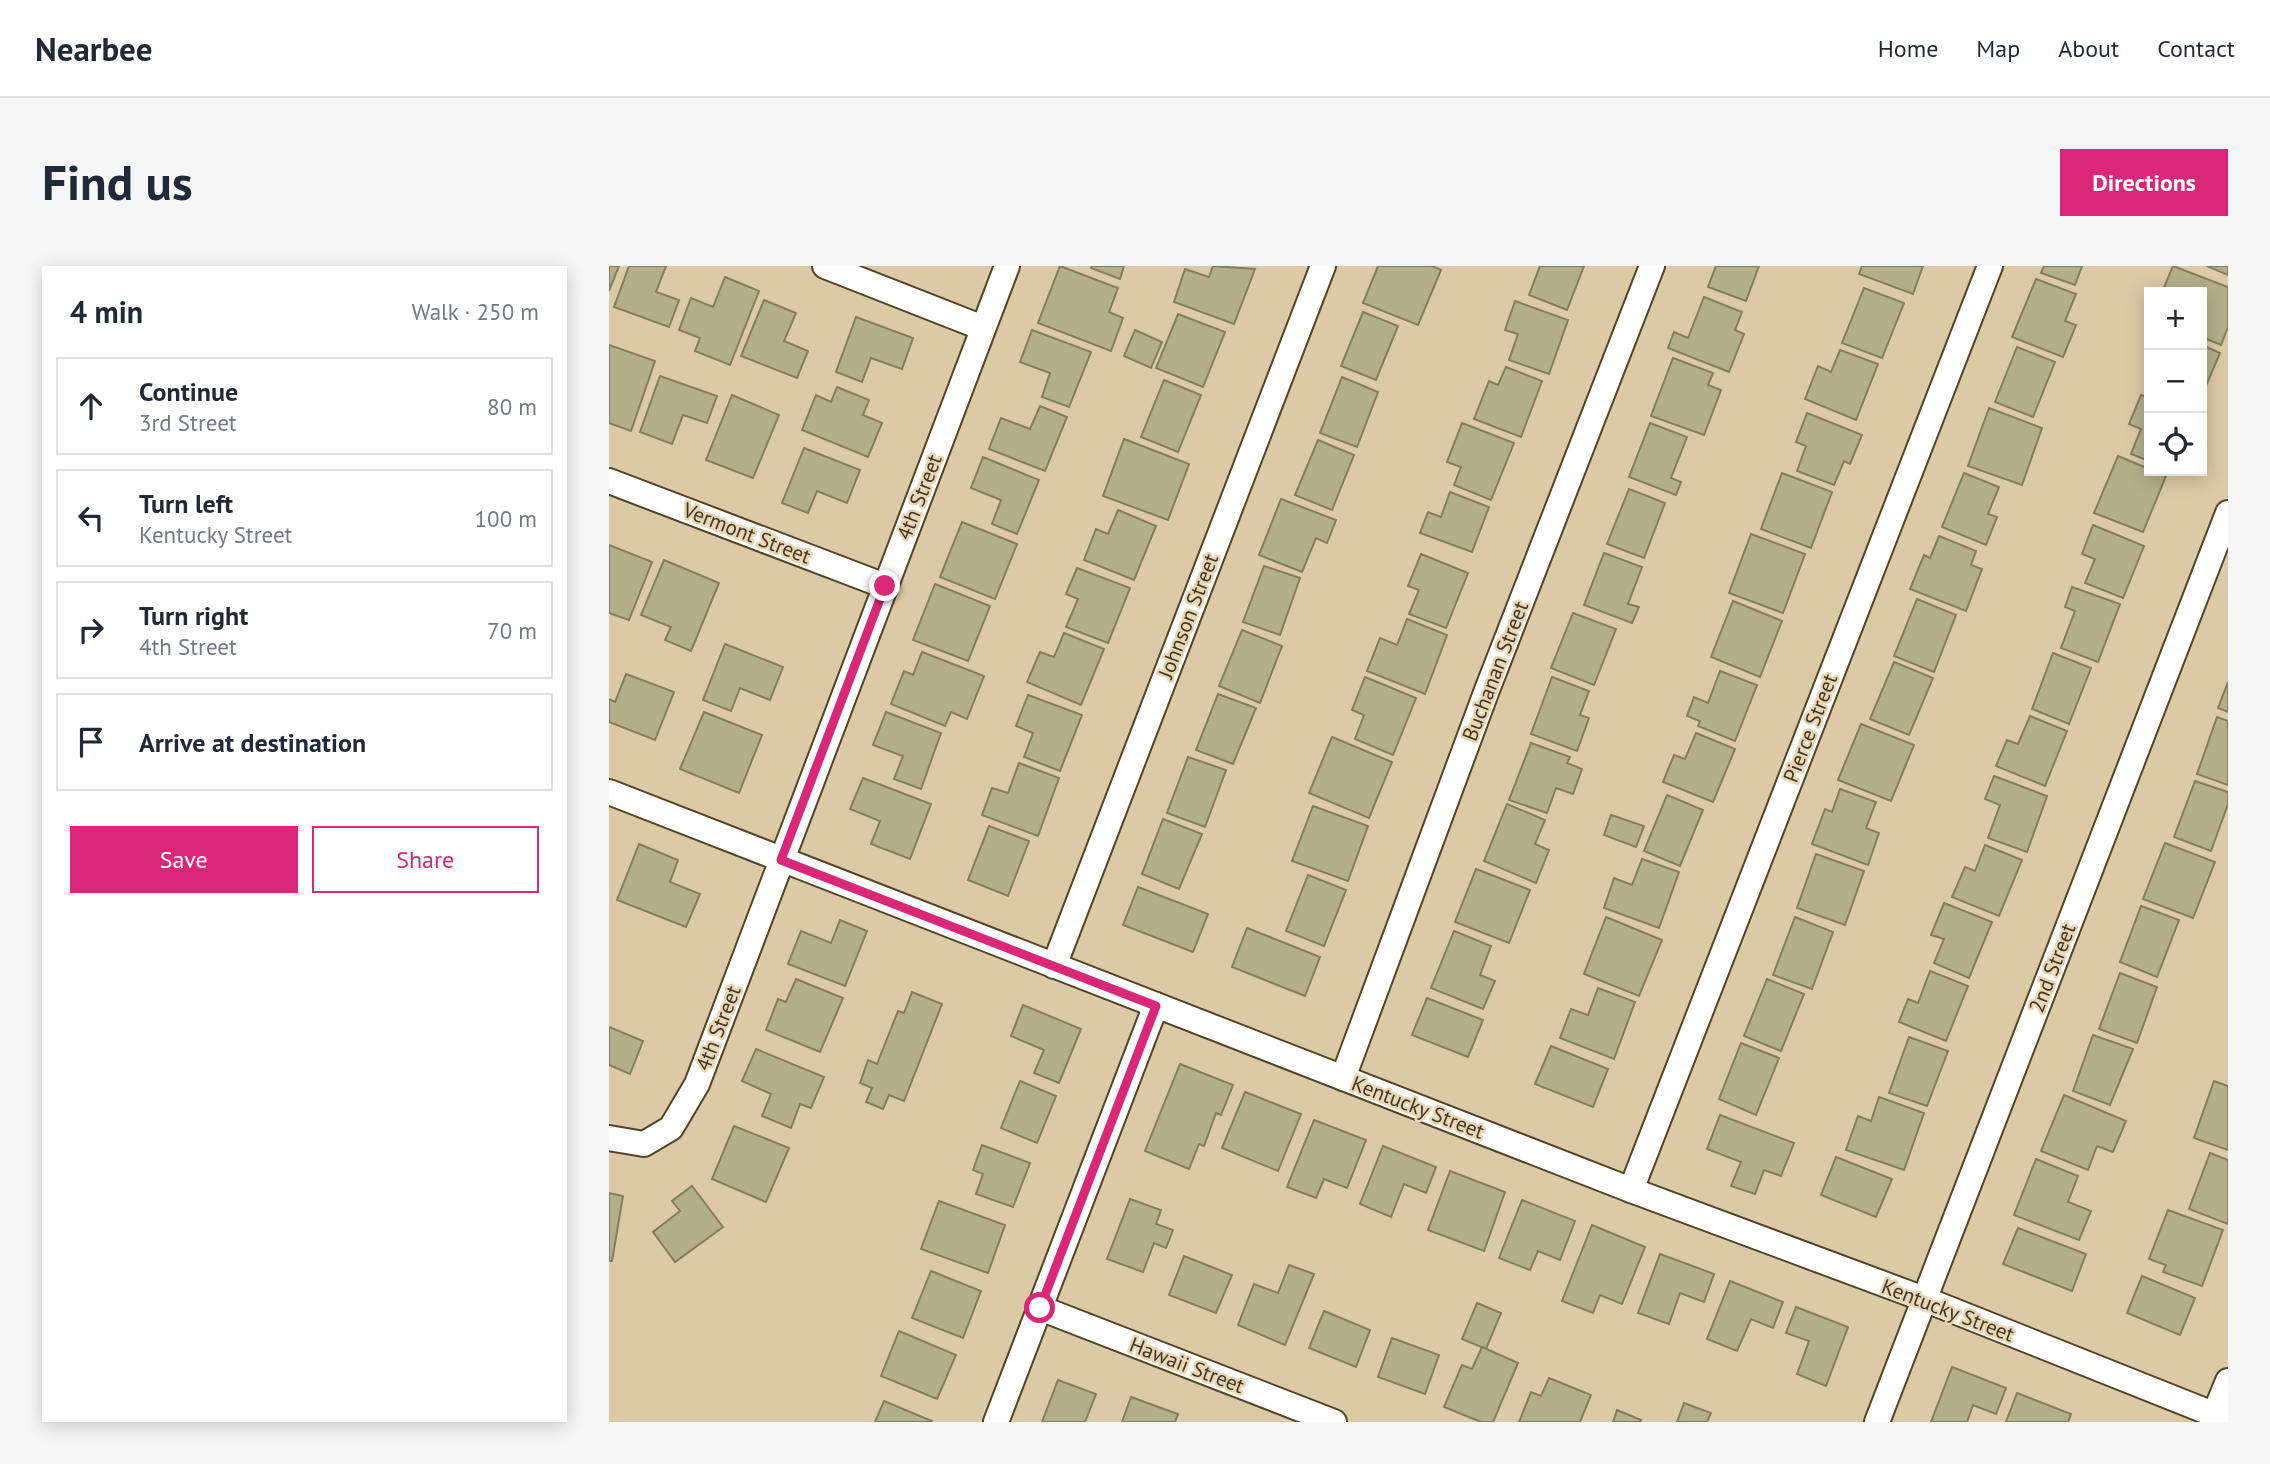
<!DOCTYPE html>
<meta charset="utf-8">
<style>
:root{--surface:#fff;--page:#f6f6f7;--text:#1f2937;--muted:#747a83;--line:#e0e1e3;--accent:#db2777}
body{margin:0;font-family:"PT Sans",sans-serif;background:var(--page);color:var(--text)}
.controls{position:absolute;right:21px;top:21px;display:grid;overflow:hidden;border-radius:0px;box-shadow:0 4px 18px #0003}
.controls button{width:63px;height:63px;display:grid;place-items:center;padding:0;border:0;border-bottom:2px solid var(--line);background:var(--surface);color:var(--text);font:35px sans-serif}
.stop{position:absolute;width:21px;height:21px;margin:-16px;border:5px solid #db2777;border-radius:50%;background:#fff}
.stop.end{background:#db2777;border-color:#fff;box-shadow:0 2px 7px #0008}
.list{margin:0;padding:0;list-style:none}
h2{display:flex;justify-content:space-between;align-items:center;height:91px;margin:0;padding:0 28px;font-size:30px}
h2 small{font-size:23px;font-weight:400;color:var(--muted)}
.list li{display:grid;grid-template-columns:46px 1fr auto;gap:21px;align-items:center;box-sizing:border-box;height:98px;margin:0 14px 14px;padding:0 14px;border:2px solid var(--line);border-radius:0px}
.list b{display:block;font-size:26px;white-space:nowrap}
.list p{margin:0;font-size:23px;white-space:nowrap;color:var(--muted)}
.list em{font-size:23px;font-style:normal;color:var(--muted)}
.actions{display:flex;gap:14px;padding:21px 28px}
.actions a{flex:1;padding:16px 0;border:2px solid var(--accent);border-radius:0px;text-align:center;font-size:24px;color:var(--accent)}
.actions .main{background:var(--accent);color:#fff}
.icon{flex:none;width:38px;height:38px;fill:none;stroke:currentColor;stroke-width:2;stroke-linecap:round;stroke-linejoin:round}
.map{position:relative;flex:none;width:1619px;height:1156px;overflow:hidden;border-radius:0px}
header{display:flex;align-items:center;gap:42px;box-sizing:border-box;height:98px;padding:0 35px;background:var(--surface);border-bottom:2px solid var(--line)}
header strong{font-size:33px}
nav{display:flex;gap:38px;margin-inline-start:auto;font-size:24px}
.intro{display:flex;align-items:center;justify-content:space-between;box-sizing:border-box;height:168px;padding:0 42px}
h1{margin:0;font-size:49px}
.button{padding:18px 32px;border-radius:0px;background:var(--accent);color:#fff;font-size:24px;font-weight:700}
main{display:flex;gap:42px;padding:0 42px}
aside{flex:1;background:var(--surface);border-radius:0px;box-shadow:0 4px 18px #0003}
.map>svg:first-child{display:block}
.building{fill:#b3b089;stroke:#837f5b;stroke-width:2}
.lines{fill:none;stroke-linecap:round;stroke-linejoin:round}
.minor-casing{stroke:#544424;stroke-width:28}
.minor{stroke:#fff;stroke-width:24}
.route{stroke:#db2777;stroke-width:9}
.labels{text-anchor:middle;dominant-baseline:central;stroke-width:5;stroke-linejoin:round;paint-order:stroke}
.street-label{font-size:21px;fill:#40382a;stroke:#e9d6b2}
</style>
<header>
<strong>Nearbee</strong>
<nav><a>Home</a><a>Map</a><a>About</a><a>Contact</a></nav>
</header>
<div class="intro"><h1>Find us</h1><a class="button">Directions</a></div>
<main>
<aside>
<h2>4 min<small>Walk · 250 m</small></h2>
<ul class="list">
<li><svg class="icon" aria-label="ahead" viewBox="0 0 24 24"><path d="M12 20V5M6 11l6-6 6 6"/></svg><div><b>Continue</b><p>3rd Street</p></div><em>80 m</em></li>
<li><svg class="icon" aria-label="left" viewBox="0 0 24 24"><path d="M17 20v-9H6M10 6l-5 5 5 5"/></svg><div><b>Turn left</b><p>Kentucky Street</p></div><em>100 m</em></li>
<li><svg class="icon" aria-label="right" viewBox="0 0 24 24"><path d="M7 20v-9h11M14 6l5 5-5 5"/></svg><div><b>Turn right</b><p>4th Street</p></div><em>70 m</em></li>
<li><svg class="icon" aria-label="arrive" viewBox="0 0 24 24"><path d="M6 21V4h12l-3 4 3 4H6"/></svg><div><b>Arrive at destination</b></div></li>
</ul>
<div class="actions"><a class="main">Save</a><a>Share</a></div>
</aside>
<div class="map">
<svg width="1619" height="1156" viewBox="0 0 1619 1156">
<rect width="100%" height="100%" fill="#dcc9a5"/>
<g class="building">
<path d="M0 0H10L0 25Z"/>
<path d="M20 0H57L47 26 70 34 60 61 5 41Z"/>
<path d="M451 0 509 22 500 46 514 52 502 85 429 57Z"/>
<path d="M483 0H515L511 13 482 2Z"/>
<path d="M604 0 646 3 625 58 565 36 576 3 600 11Z"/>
<path d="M769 0H823L832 4 809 59 754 37Z"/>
<path d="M931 0H975L958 44 920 29Z"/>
<path d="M1107 0H1150L1137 35 1099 21Z"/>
<path d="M1253 0H1314L1304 28 1250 8Z"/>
<path d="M1435 0H1473L1466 19 1432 7Z"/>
<path d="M1564 0 1619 21V61L1612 79 1593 71V26H1553Z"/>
<path d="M1598 0H1619V9Z"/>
<path d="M116 11 150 25 121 99 86 85 91 72 70 64 82 32 104 41Z"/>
<path d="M1427 13 1467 28 1456 55 1467 59 1454 91 1403 71Z"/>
<path d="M1255 22 1295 37 1273 92 1233 77Z"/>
<path d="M1095 31 1133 46 1126 64 1135 68 1120 106 1059 82 1065 66 1079 72Z"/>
<path d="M155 34 187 47 175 75 199 85 188 112 132 90Z"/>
<path d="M906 35 959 54 940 108 900 94 909 68 896 64Z"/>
<path d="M754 46 789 60 767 114 732 100Z"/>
<path d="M569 48 616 66 594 121 547 102Z"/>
<path d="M247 51 304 72 293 103 262 92 253 116 227 106Z"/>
<path d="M423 64 482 86 460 141 433 131 441 107 411 96Z"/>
<path d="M526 64 553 76 542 102 515 90Z"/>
<path d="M0 79 46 95 22 165 0 157Z"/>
<path d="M1593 79 1611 87 1593 129Z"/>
<path d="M1408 81 1446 96 1424 151 1386 136Z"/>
<path d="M1231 84 1269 98 1247 154 1196 133 1209 100 1222 106Z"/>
<path d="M1064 92 1104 107 1099 119 1112 124 1095 169 1042 150Z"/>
<path d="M897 101 933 115 912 171 865 153 880 115 889 119Z"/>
<path d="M51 110 108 130 98 157 74 149 63 178 31 166Z"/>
<path d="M733 111 769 126 748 181 711 167Z"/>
<path d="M555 114 592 129 569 186 532 171Z"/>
<path d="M228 121 260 134 254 149 273 157 259 191 193 164 207 129 222 136Z"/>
<path d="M123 129 170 149 144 212 97 194Z"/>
<path d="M1532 129 1540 132V195L1522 188 1532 163 1520 158Z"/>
<path d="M431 140 458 151 436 205 380 183 392 152 421 163Z"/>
<path d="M1380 142 1433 162 1413 219 1359 200Z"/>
<path d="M1198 147 1253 169 1241 198 1235 195 1225 219 1188 205 1197 180 1187 176Z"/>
<path d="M853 157 905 177 882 234 845 219 852 201 838 196Z"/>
<path d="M1041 157 1078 171 1062 212 1072 216 1067 229 1020 211Z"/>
<path d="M515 173 580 198 559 254 494 230Z"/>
<path d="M709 174 745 189 723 244 686 229Z"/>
<path d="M195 182 251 204 238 237 208 225 199 247 173 237Z"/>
<path d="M1509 190 1557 210 1534 266 1485 247Z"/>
<path d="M374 191 430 214 408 268 383 258 392 234 362 222Z"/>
<path d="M1173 207 1223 226 1202 282 1152 263Z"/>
<path d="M1355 207 1390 221 1379 248 1388 251 1377 279 1333 261Z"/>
<path d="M1020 223 1056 237 1035 292 998 278Z"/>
<path d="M841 226 880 241 863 286 811 267 819 246 832 251Z"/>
<path d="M672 233 727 254 718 277 707 272 693 306 650 289Z"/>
<path d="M509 244 547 260 525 314 475 294 487 263 499 268Z"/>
<path d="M353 256 408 278 386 333 331 311Z"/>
<path d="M1484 259 1535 280 1514 332 1476 317 1486 293 1473 288Z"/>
<path d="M1142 268 1196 288 1174 347 1120 327Z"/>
<path d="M1330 270 1367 285 1362 299 1373 303 1357 345 1301 323 1315 289 1321 292Z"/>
<path d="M0 279 43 296 20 354 0 347Z"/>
<path d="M995 287 1033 301 1019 338 1030 341 1023 357 975 339Z"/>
<path d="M812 288 859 307 837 362 800 348 810 324 799 320Z"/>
<path d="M55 294 110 317 82 385 56 374 62 361 32 349Z"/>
<path d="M655 300 691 312 671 369 634 356Z"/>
<path d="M468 302 521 322 499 377 457 361 469 333 457 328Z"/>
<path d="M326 318 381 340 359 395 304 374Z"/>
<path d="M1463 321 1511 338 1489 396 1452 382 1466 345 1456 341Z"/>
<path d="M1308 333 1347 349 1325 406 1285 390Z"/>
<path d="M1124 335 1173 355 1151 411 1102 391Z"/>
<path d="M964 347 1007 363 985 419 942 402Z"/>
<path d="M798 353 838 369 816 428 758 405 771 372 788 379Z"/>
<path d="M633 364 673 380 651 437 610 420Z"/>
<path d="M455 367 495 383 472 439 418 416 431 386 445 391Z"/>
<path d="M116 378 174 401 161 434 131 422 122 445 94 434Z"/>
<path d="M313 386 375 410 358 453 342 446 336 460 282 438 295 405 304 409Z"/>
<path d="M1444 387 1482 402 1460 458 1423 443Z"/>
<path d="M1285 396 1324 412 1300 469 1261 453Z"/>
<path d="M1111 405 1148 419 1126 475 1089 460 1091 455 1078 450 1085 431 1099 437Z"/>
<path d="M17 408 65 426 46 474 0 456V433L6 436Z"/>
<path d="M756 411 807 432 784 489 746 473 755 449 743 444Z"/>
<path d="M943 411 980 425 971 449 980 452 968 485 922 468Z"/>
<path d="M1619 416V446L1609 442Z"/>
<path d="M609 428 647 442 624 498 587 484Z"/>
<path d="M419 429 473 449 451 505 415 491 424 467 407 460Z"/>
<path d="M95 446 153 469 130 527 71 503Z"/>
<path d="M277 446 332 467 312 523 285 513 294 490 264 479Z"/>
<path d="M1421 450 1458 465 1436 520 1387 500 1398 474 1409 478Z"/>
<path d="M1608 451 1619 455V519L1588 508Z"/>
<path d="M1252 458 1305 479 1282 535 1229 514Z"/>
<path d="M1087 467 1126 483 1104 536 1054 516 1065 489 1076 493Z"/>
<path d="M723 471 783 496 760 552 700 527Z"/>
<path d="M922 477 961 491 958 497 973 503 964 528 947 522 938 547 900 534Z"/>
<path d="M579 491 617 504 596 561 558 547Z"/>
<path d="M410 497 450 512 429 570 373 549 383 522 399 527Z"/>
<path d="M1385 510 1438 530 1418 586 1379 572 1391 539 1376 533Z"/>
<path d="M254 512 322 538 301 593 262 578 271 555 241 543Z"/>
<path d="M1586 515 1619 526V538L1602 585 1565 571Z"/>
<path d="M1231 523 1267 536 1257 562 1270 567 1259 599 1203 578 1216 543 1223 546Z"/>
<path d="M1058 529 1094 544 1071 600 1035 585Z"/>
<path d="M898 538 936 554 926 578 940 584 927 617 875 595Z"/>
<path d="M704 540 759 560 739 615 683 595Z"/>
<path d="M1002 549 1035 560 1027 581 995 569Z"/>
<path d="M554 553 593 568 570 623 533 608Z"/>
<path d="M380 560 420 575 399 630 359 614Z"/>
<path d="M1556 577 1606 596 1584 652 1534 633Z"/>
<path d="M30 578 69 594 61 616 91 628 77 661 8 634Z"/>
<path d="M1376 579 1413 594 1390 650 1343 631 1356 601 1366 605Z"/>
<path d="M1207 588 1255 605 1236 659 1188 642Z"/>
<path d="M1033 593 1070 606 1050 662 995 642 1005 612 1023 619Z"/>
<path d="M867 603 921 624 900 677 846 656Z"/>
<path d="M699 609 737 624 715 680 677 665Z"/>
<path d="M529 621 599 648 584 686 514 659Z"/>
<path d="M1335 637 1383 656 1360 712 1325 697 1335 673 1322 669Z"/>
<path d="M1532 640 1570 654 1548 711 1511 696Z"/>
<path d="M997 651 1053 674 1030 730 975 708Z"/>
<path d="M1186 651 1224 666 1203 723 1164 709Z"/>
<path d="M231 654 258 665 236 720 179 698 192 665 222 677Z"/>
<path d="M638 662 711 691 696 730 623 701Z"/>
<path d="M845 665 882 680 871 709 886 715 874 743 822 722Z"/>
<path d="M1321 705 1359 720 1337 775 1290 756 1299 733 1309 737Z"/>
<path d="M1511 707 1548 721 1528 777 1490 763Z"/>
<path d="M187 713 234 732 211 786 157 764 169 733 177 736Z"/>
<path d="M1158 713 1195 728 1172 785 1135 770Z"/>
<path d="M989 722 1026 736 1005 793 951 772 962 743 979 749Z"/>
<path d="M303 726 333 738 295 835 280 829 274 843 257 836 263 822 251 817 259 794 268 798 289 745 295 747Z"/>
<path d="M818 732 874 754 859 791 803 769Z"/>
<path d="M414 739 472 763 450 817 425 807 435 784 402 770Z"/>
<path d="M0 761 34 775 21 808 0 799Z"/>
<path d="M1484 769 1524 783 1501 839 1464 825Z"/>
<path d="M1300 771 1339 785 1318 840 1280 827Z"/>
<path d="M1132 777 1170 792 1147 849 1110 833Z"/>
<path d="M942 780 999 803 984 841 926 818Z"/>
<path d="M147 783 215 811 202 842 191 838 182 862 153 850 162 828 133 815Z"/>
<path d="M571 798 624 819 612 849 607 847 595 880 590 878 580 903 536 885Z"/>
<path d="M411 815 447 830 428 877 392 862Z"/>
<path d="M1605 815 1619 820V884L1585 872Z"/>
<path d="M636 826 692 848 669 905 613 882Z"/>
<path d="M1455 829 1517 855 1504 886 1488 880 1479 904 1432 885Z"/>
<path d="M1270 831 1315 847 1295 904 1237 884 1249 850 1262 855Z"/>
<path d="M1111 849 1185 877 1172 910 1155 904 1146 928 1122 920 1132 896 1098 883Z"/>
<path d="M705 854 757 874 738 922 715 913 707 932 678 921Z"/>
<path d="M125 860 180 882 157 936 103 913Z"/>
<path d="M373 879 421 897 404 941 367 928 374 908 364 904Z"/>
<path d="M774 880 827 901 817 927 795 918 782 951 751 938Z"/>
<path d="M1601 887 1619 894V958L1580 943Z"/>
<path d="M1227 891 1283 913 1267 951 1212 929Z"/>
<path d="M1427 893 1469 910 1459 936 1482 945 1470 974 1405 949Z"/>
<path d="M841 905 896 926 875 985 819 964Z"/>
<path d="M83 920 114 961 66 996 44 966 71 945 63 935Z"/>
<path d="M0 927 14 930 3 995H0Z"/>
<path d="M521 933 552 944 547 958 564 964 557 982 545 977 534 1006 498 993Z"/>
<path d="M913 934 966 955 951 994 929 985 921 1004 890 992Z"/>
<path d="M330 935 396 959 379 1007 312 983Z"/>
<path d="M1559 944 1614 964 1593 1020 1554 1006 1557 999 1540 993Z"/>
<path d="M983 959 1036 981 1013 1038 991 1029 984 1047 953 1035Z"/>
<path d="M1409 962 1477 988 1463 1025 1394 998Z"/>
<path d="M1051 988 1105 1008 1095 1036 1071 1027 1060 1058 1029 1047Z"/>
<path d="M575 990 623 1009 607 1047 560 1029Z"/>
<path d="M680 999 705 1008 676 1079 629 1059 645 1018 669 1027Z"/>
<path d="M322 1005 372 1025 354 1072 303 1052Z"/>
<path d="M1533 1010 1586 1032 1571 1069 1518 1047Z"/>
<path d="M1121 1015 1174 1036 1164 1062 1142 1053 1128 1085 1098 1073Z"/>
<path d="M868 1037 892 1047 877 1083 853 1073Z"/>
<path d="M1187 1041 1239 1061 1217 1120 1188 1108 1200 1075 1177 1067Z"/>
<path d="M715 1045 761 1064 747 1101 700 1082Z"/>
<path d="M290 1065 347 1089 328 1133 272 1110Z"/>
<path d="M783 1072 830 1089 816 1128 769 1111Z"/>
<path d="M873 1081 909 1097 884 1156H872L835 1141 853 1099 863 1103Z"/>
<path d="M1343 1101 1397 1122 1387 1148 1364 1139 1358 1156H1322Z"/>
<path d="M940 1112 982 1129 971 1156H910L922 1126 932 1130Z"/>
<path d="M449 1114 487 1128 476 1156H433Z"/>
<path d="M1408 1127 1462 1148 1459 1156H1397Z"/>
<path d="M522 1131 569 1148 566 1156H513Z"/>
<path d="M275 1135 323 1155 322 1156H266Z"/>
<path d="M1075 1137 1102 1147 1098 1156H1068Z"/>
<path d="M1008 1144 1032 1154 1031 1156H1004Z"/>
</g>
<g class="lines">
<defs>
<g id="minor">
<path d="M216 0 374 62"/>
<path d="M0 215 276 320"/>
<path d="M0 526 1022 924 1315 1033 1619 1154"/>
<path d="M445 700 714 0"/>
<path d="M734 812 878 424 1043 0"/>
<path d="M0 872 35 878 62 862 88 818 398 0"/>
<path d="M1022 924 1381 0"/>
<path d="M431 1042 725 1156"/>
<path d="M1605 1149 1619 1115"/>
<path d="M387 1156 547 739"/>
<path d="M1268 1156 1619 247"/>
</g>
</defs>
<use href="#minor" class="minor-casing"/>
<use href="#minor" class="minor"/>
</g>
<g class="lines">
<path class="route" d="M276 320 172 594 547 740 431 1042"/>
</g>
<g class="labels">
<g class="street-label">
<text transform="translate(310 231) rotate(-69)">4th Street</text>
<text transform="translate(138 267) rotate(21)">Vermont Street</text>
<text transform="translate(579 350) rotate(-69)">Johnson Street</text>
<text transform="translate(886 405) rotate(-69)">Buchanan Street</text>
<text transform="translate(1201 462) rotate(-69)">Pierce Street</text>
<text transform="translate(1443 702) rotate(-69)">2nd Street</text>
<text transform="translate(109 762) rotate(-69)">4th Street</text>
<text transform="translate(809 841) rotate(21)">Kentucky Street</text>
<text transform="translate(1339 1044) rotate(21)">Kentucky Street</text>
<text transform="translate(578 1099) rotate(21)">Hawaii Street</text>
</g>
</g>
</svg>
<div class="controls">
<button>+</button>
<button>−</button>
<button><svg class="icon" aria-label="locate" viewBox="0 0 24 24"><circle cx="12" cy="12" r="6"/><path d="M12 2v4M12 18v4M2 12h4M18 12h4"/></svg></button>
</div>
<div class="stop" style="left:431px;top:1042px"></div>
<div class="stop end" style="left:276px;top:320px"></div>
</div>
</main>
